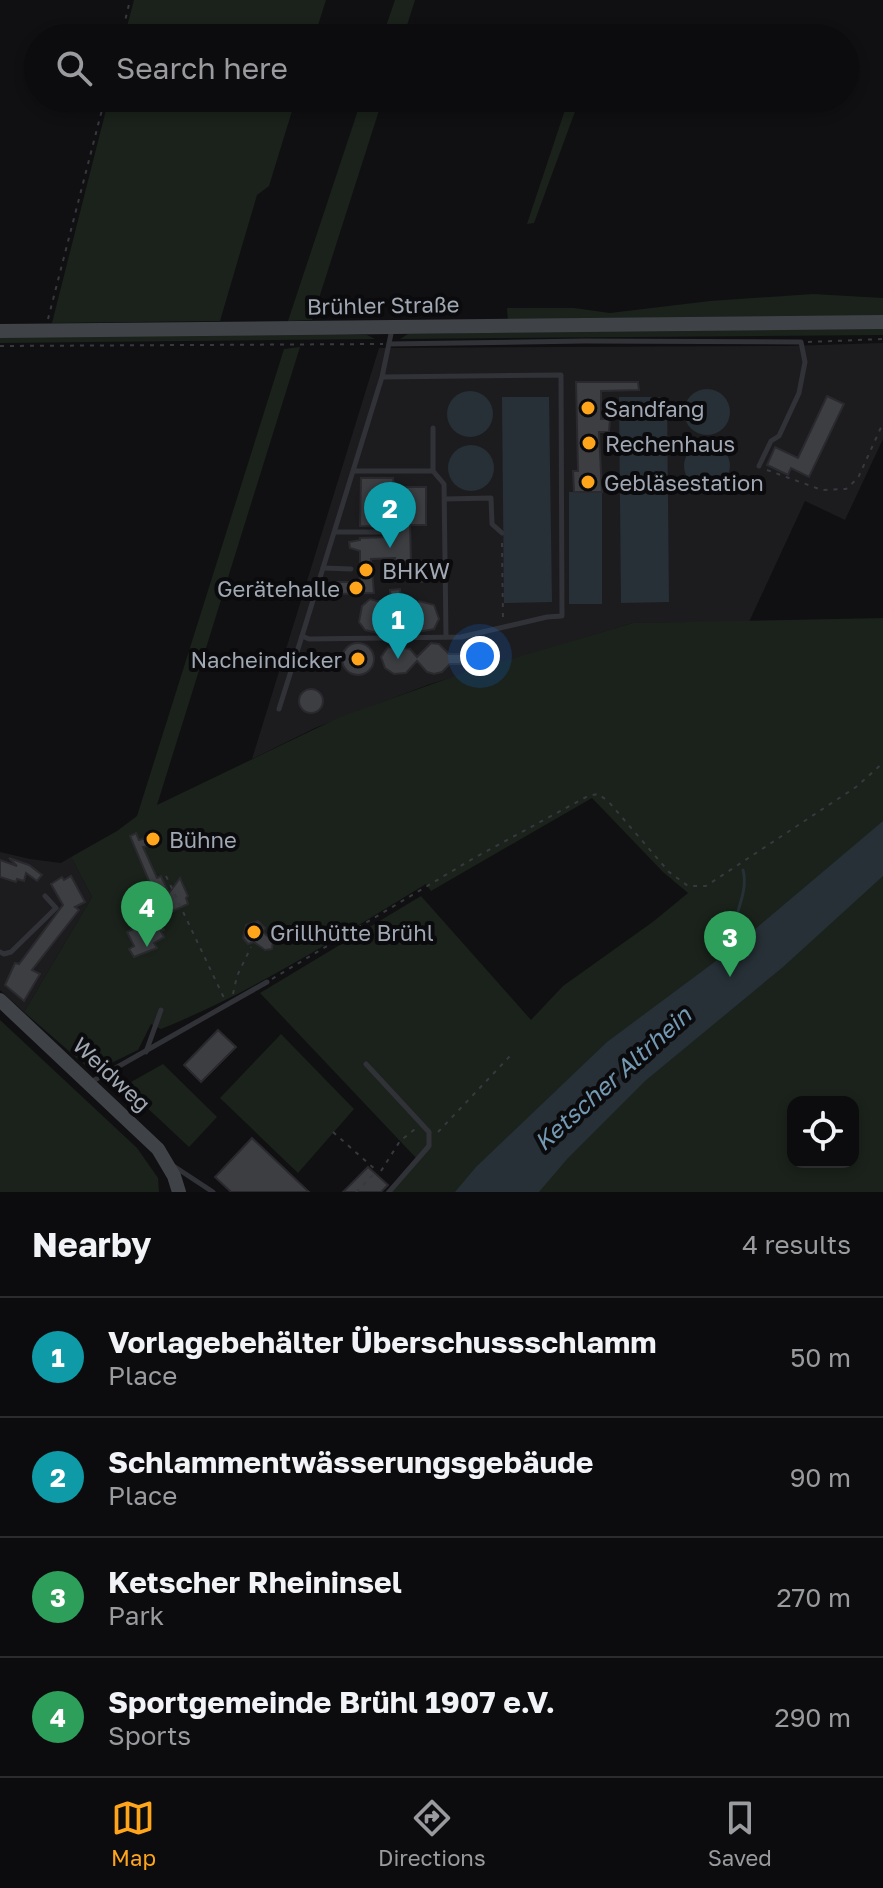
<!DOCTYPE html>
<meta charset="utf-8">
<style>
:root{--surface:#0c0c0e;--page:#1a1a1c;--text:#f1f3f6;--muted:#9a9b9e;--line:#2c2c2e;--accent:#fea51c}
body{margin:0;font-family:"Golos Text",sans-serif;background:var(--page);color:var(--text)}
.controls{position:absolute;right:24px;bottom:24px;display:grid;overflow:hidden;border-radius:16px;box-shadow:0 4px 12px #0003}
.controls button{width:72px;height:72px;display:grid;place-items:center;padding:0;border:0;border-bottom:2px solid var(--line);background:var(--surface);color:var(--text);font:40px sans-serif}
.you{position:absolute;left:480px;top:656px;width:28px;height:28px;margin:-20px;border:6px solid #fff;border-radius:50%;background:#1a73e8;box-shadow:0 0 0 12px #1a73e833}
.badge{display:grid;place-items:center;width:52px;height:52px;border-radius:50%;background:var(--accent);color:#fff;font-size:26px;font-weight:700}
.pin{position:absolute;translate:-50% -66px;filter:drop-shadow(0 2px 4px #0008)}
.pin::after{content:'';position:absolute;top:42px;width:28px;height:24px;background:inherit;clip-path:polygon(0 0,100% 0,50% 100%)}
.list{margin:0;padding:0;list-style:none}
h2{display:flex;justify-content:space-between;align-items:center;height:104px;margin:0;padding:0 32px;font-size:34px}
h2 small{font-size:26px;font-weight:400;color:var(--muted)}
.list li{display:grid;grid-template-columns:52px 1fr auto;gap:24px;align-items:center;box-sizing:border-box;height:120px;padding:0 32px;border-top:2px solid var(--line)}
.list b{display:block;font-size:30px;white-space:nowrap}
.list p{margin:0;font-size:26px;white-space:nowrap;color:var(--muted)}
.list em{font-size:26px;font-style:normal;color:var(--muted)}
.icon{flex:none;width:44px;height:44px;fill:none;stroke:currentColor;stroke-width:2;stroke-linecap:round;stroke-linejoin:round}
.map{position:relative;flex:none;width:883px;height:1192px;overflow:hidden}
.search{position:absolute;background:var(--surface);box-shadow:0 4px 12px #0003;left:24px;right:24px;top:24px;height:88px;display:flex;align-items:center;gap:20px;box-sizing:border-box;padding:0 28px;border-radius:44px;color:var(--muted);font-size:30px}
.sheet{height:584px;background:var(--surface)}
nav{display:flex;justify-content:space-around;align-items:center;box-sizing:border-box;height:112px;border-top:2px solid var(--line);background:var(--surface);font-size:22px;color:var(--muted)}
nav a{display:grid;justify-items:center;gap:4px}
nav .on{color:var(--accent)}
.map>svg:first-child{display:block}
.built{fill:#1c1c1f}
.green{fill:#1a221b;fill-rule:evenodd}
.water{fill:#263036}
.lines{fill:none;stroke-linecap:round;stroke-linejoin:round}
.stream{stroke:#263036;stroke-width:3}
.building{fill:#3c3e42;stroke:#2a2a2e;stroke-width:2}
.path{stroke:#37393e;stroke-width:2;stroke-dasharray:4 6;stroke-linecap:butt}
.lane{stroke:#313237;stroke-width:5}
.secondary{stroke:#3f4247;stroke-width:14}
.poi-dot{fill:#fea51c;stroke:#0b0b0d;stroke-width:3}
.labels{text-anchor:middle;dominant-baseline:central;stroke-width:8;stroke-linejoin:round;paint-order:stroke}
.street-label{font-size:22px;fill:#a0a8b4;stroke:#0b0b0d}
.poi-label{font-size:22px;fill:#a0a8b4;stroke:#0b0b0d;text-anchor:start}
.water-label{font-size:24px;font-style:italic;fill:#7499b2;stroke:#0b0b0d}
</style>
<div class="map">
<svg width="883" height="1192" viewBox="0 0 883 1192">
<rect width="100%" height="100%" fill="#101012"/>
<g class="built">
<path d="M883 343V439L845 520 805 501 749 622 633 623 430 684 317 727 252 759 379 348 786 346Z"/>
<path d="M0 852 30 859 61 863 71 857 92 897 24 1012 0 990Z"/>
</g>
<g class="green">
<path d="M134 0H326L314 38H124Z"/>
<path d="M395 0H415L403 38H382Z"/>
<path d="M109 98H296L269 186 257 195 220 321 52 323Z"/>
<path d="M362 98H383L312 320 288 321Z"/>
<path d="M569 98H580L534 223 527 224Z"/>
<path d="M813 294 883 298V317L508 322 507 308H574L610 313 710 301Z"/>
<path d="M883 326V335L400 339 408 334Z"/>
<path d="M288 333 367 335 375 339 0 343V336Z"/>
<path d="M300 347 157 805 340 717 466 672 633 623 883 618V1192H385L417 1159 260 993 421 896 531 1020 563 986 654 921 688 893 663 872 592 798 431 891 426 884C340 936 255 991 161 1029L151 1024 138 1050 93 1072 24 1012 92 897 71 857 117 831 137 816 284 349ZM793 1102H853V1162H793Z"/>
<path d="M0 1020 137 1148 158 1178 159 1192H0Z"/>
<path d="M281 1034 354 1109 298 1173 220 1098Z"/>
<path d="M163 1064 217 1117 189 1147 124 1086Z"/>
</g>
<g class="water">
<circle cx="707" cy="412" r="23"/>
<circle cx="470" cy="414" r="23"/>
<path d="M502 397H549L552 602 504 603Z"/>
<path d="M619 397H667L669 602 621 603Z"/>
<circle cx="707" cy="466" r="23"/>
<circle cx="471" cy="468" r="23"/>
<rect x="569" y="492" width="33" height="112"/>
<path d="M883 821V876L783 967 645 1081 568 1158 539 1192H455L476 1167 607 1042 728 952Z"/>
</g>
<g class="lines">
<path class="stream" d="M733 948C728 921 750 896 743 870"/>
</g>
<g class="building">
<path d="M576 382H638L639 390 601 391V419H610L609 432H599L602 492H574L573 471H578Z"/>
<path d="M827 396 844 404 809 477 791 468 788 475 767 465 775 447 798 458Z"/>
<path d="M361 478H393L394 487H426V525H410L411 561H437L438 581 421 582V570L408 572 395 567V558L371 559 374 593 337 594V582H360V551L350 548 349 542 360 540V538L390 537 394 533 390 527 360 526Z"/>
<path d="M400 589 403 613 419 601 434 605 439 619 434 629 418 632 403 624V632H394V623L377 633 365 630 359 622 362 606 370 599 391 605 390 590Z"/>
<path d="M394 643H403V648L410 649 417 657 431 643 439 644 449 654H464V664H450L442 672 434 674 427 672 417 661 406 673 394 674 385 668 381 657 388 647 402 648Z"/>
<circle cx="358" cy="659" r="16"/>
<path d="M481 644 494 650 490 659 482 664 470 657 473 648Z"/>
<circle cx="311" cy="701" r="12"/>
<path d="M136 833 139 840 145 838 148 846 143 847 157 878 161 876 169 893 180 878 188 896 186 898 188 904 158 918 164 930 161 931 164 937 154 943 157 948 134 957 129 949 134 946 127 932 145 923 142 917 160 907 130 836Z"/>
<path d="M9 858 29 865 42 875 37 881 26 873 24 881 17 879 16 882 0 877V860L17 866Z"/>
<path d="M71 876 85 902 75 907 79 910 32 970 40 974 24 1001 5 985 15 963 19 964 63 905 51 884 62 877 64 880Z"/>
<path d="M258 921 265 928 263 932 273 941 272 949 265 950 254 942 248 944 243 938 246 925Z"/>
<path d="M218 1030 236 1047 201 1082 184 1065Z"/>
<path d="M252 1138 309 1192H231L215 1177Z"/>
<path d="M368 1167 388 1185 381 1192H343Z"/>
</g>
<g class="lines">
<g class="path">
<path d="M121 38 130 0"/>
<path d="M48 319 105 98"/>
<path d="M808 342 883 339"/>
<path d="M0 346 383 344"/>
<path d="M767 470 822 490 846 489 858 478 883 423"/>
<path d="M502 543 503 620"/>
<path d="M166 876 224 998"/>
<path d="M272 979 474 858 588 796 598 794 608 801 669 872 688 886H706L856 787 883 763"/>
<path d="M233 994 237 976 251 947"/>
<path d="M333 1132 377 1171"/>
<path d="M438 1132 511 1055"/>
<path d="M381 1171 400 1141 415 1129"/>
<path d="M356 1192 376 1172"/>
</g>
<g class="lane">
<path d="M389 344 584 341 801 342 805 362 799 393 779 436 771 441 759 466"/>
<path d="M382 377 561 375 562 616 547 617 461 637 309 639 302 636 382 377 392 329"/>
<path d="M354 471H433L444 484 446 637"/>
<path d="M433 471V428"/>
<path d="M445 499 491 498 492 524 502 533"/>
<path d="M335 532H389"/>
<path d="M323 568 351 569"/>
<path d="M279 709 302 636"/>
<path d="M0 952 4 954 11 952 56 908 45 896"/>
<path d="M146 1052 161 1010"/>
<path d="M366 1064 429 1132V1146L389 1192"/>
<path d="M91 1082 267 982"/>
<path d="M175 1167 213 1192"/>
</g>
<g class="secondary">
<path d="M0 331 883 322"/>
<path d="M0 1000 158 1149 174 1176 179 1192"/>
</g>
</g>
<g class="poi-dot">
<circle cx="588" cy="408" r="8"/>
<circle cx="589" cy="443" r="8"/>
<circle cx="588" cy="482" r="8"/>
<circle cx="366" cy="570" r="8"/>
<circle cx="356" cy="588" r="8"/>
<circle cx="358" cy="659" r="8"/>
<circle cx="153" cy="839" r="8"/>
<circle cx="254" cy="932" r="8"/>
</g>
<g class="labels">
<g class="street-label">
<text transform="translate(383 305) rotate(-1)">Brühler Straße</text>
<text transform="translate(112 1074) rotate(43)">Weidweg</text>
</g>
<g class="poi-label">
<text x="604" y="408">Sandfang</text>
<text x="605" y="443">Rechenhaus</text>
<text x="604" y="482">Gebläsestation</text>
<text x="382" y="570">BHKW</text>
<text x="340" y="588" text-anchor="end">Gerätehalle</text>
<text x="342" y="659" text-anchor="end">Nacheindicker</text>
<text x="169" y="839">Bühne</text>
<text x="270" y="932">Grillhütte Brühl</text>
</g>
<g class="water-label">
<text transform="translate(612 1078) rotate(-42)">Ketscher Altrhein</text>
</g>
</g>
</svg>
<div class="controls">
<button><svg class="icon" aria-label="locate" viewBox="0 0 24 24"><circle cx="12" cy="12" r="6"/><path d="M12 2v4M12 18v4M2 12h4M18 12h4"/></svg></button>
</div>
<div class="you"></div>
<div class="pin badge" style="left:398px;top:659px;background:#0f9aa8">1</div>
<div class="pin badge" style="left:390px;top:548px;background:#0f9aa8">2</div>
<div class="pin badge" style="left:730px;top:977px;background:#2e9e5b">3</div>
<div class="pin badge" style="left:147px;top:947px;background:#2e9e5b">4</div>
<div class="search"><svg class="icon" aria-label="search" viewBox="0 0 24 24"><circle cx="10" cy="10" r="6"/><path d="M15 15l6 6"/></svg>Search here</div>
</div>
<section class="sheet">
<h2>Nearby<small>4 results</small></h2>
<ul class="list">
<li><span class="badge" style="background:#0f9aa8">1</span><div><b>Vorlagebehälter Überschussschlamm</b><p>Place</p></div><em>50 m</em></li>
<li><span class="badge" style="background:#0f9aa8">2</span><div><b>Schlammentwässerungsgebäude</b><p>Place</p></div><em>90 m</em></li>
<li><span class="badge" style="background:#2e9e5b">3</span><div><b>Ketscher Rheininsel</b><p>Park</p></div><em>270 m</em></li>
<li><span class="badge" style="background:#2e9e5b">4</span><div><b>Sportgemeinde Brühl 1907 e.V.</b><p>Sports</p></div><em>290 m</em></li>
</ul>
</section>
<nav>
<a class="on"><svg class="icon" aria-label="map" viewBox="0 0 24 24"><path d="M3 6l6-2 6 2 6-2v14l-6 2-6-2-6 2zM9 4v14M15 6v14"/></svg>Map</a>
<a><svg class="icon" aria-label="directions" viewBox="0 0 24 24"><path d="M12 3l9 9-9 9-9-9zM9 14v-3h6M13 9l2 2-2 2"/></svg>Directions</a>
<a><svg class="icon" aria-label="saved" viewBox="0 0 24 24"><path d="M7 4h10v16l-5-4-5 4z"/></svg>Saved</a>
</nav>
